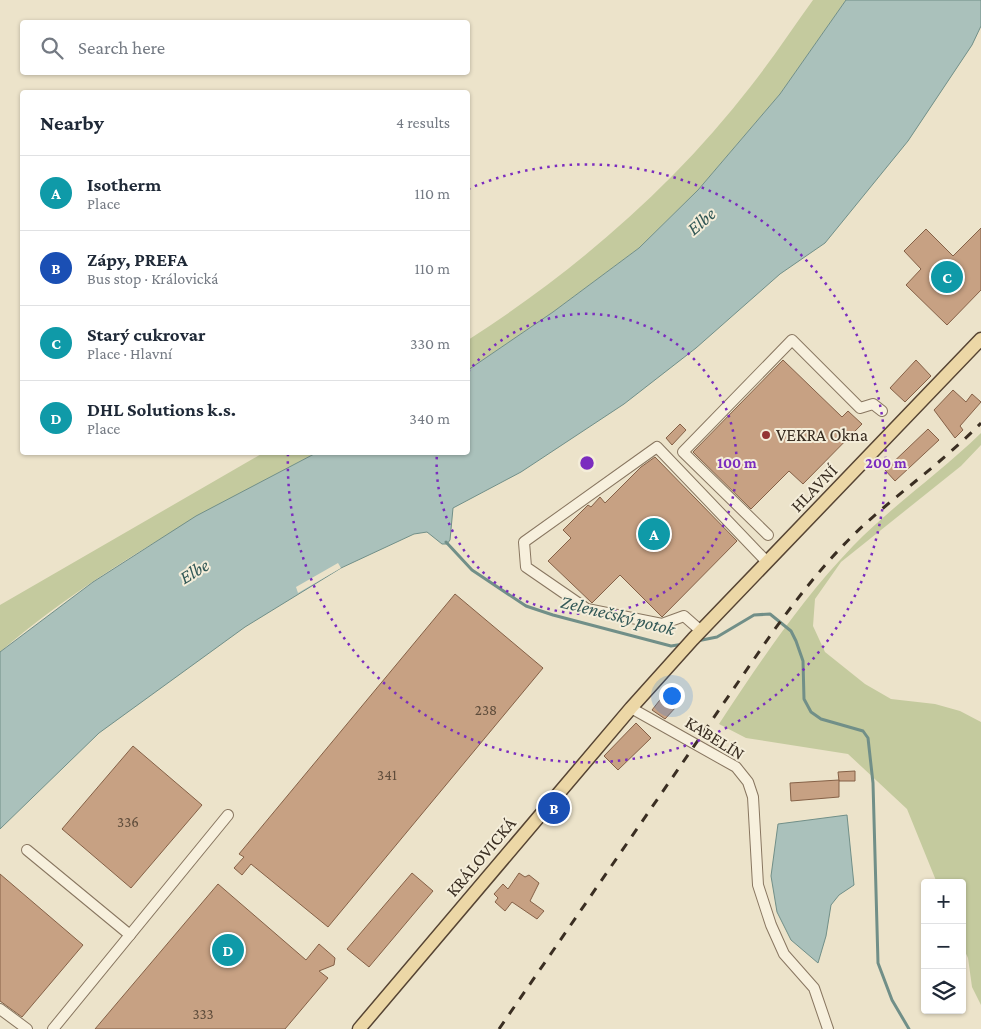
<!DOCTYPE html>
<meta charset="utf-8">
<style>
:root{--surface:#fff;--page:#f6f6f7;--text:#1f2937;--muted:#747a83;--line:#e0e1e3;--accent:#b45309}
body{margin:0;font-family:"Crimson Pro",serif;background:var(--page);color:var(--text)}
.controls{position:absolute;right:15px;bottom:15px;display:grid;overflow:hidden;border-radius:5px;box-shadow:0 1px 4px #0004}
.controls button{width:45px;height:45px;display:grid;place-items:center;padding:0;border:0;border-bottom:1px solid var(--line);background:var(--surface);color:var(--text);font:25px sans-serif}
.you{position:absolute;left:671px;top:695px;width:18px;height:18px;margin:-12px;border:4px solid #fff;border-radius:50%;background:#1a73e8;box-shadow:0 0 0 8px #1a73e833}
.badge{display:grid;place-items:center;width:32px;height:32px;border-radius:50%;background:var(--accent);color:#fff;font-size:16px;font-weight:700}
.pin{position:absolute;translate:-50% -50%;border:2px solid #fff;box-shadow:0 1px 5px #0006}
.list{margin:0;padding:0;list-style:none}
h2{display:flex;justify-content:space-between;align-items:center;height:65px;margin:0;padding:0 20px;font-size:21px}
h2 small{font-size:16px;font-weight:400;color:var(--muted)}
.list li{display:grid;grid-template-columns:32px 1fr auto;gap:15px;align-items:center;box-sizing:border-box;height:75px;padding:0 20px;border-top:1px solid var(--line)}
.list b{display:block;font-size:19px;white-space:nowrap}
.list p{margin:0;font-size:16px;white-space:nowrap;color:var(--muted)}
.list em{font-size:16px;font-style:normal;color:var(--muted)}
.icon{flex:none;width:28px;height:28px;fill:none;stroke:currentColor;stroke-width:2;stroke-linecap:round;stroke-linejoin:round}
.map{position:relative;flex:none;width:981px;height:1029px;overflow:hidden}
.search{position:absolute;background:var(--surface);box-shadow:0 1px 4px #0004;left:20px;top:20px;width:450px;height:55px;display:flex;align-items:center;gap:12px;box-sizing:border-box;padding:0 18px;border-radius:5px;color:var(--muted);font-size:19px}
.panel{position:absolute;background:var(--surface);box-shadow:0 1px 4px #0004;left:20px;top:90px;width:450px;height:365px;border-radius:5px}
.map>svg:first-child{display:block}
.green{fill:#c4ca9e}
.water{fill:#aac1bb;stroke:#718f88}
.pier{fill:#ece3ca}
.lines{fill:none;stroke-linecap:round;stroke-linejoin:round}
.stream{stroke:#718f88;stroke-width:3}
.building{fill:#c7a183;stroke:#856147}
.minor-casing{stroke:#887660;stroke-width:12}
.major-casing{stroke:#564433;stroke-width:15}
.minor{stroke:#f7f0dd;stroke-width:10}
.major{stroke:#ecd7a6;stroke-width:12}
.rail{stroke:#3a2e22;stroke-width:3;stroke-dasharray:9 9;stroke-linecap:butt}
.ring{fill:none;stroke:#7b2cbf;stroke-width:2.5;stroke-dasharray:2.5 5}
.poi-dot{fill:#933534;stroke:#f4edd9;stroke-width:2}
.labels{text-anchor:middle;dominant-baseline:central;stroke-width:4;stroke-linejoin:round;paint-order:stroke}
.number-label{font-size:15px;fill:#5d4b3a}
.poi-label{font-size:18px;fill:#3a2e22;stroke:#f4edd9;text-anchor:start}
.street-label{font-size:18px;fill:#3a2e22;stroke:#f4edd9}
.water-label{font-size:19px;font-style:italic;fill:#325856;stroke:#f4edd9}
.centre{fill:#7b2cbf;stroke:#f4edd9;stroke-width:2.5}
.ring-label{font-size:15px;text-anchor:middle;font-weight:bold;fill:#7b2cbf;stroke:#f4edd9;stroke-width:4;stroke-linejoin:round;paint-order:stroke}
</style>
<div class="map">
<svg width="981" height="1029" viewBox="0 0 981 1029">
<rect width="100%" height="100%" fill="#ece3ca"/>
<g class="green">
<path d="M813 0H846L780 94 698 190 639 248 553 312 468 370V340C574 272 673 187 751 86 773 58 792 29 813 0Z"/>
<path d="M981 433V445L961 466 841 562 815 599 813 626 825 652 865 684 891 699 935 704 960 711 981 722V1005L972 987 968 958 962 945V883H937L907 809 848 754 746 738 719 724C760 662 801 600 853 546 893 505 940 473 981 433Z"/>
<path d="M263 453H316C207 511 95 570 0 652V605Z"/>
</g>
<g class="water">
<path d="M846 0H981V26L972 45 908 141 825 243 780 274 696 348 624 404 521 472 453 508 450 540 447 544H442L427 532 414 534 341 568 245 627 99 733 0 829V652L93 582 196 516 316 453 468 452V370L553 312 639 248 698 190 780 94Z"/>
<path d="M847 815 854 885 839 895 831 905 826 936 818 963 791 940 777 912 771 876 778 824Z"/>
</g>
<path class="pier" d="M338 563 341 568 298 593 296 587Z"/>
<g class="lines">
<g class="stream">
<path d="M446 542 472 570 526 606 553 615 671 646 684 644"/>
<path d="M697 641 717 637 754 615 770 614 791 631 796 641 803 661 804 699 811 712 821 719 863 731 868 738 873 783 878 963 892 1000 909 1029"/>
</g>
</g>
<g class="building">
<path d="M981 228V290L947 325 906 285 921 269 904 251 926 229 953 256Z"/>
<path d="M783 360 842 417 848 411 862 424 803 484 789 471 751 509 693 452Z"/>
<path d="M916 360 931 376 905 402 890 388Z"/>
<path d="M953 390 966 402 972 394 981 402 960 426 963 430 955 438 934 410Z"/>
<path d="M680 424 686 430 672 445 666 438Z"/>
<path d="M928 429 939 440 895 481 885 470Z"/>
<path d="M655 457 737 541 662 617 620 575 592 603 548 561 571 538 563 530 588 505 591 507 600 497 605 503 641 467Z"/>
<path d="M455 594 543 668 328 927 251 864 242 875 234 868 244 857 239 854Z"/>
<path d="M663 696 676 707 665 719 652 710Z"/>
<path d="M636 723 651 738 618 770 604 756Z"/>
<path d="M133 746 202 805 131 888 62 829Z"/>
<path d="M855 771V781H839L838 772Z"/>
<path d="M839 780V797L791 801 790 783Z"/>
<path d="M412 873 433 891 369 967 347 949Z"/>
<path d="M519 873 525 877 529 875 539 883 530 901 544 911 537 919 512 902 505 911 495 902 498 898 494 894 503 884 508 889Z"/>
<path d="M0 874 83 945 22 1017 0 1001Z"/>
<path d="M218 884 306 960 319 944 335 958 334 965 319 971 328 978 285 1029H95Z"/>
</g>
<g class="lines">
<defs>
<g id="minor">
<path d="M768 535 683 452 792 340 860 408 873 404 882 411"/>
<path d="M701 631 684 616 662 624 587 609 526 567 524 542 657 447 767 562"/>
<path d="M631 708 736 767 748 782 753 797 758 885 771 925 784 954 814 988 828 1029"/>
<path d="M27 850 130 935"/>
<path d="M0 1009 27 1029"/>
<path d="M53 1029 228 815"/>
</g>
<path id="major" d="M359 1029 631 708 693 639 981 339"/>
</defs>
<use href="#minor" class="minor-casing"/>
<use href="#major" class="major-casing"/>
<use href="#minor" class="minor"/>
<use href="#major" class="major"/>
<path class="rail" d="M499 1029 772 633C801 593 830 556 866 523 904 489 946 459 981 423"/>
</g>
<g class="ring">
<path d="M468 372A150 150 0 1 1 437 453"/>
<path d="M468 189A299 299 0 1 1 288 453"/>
</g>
<circle class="poi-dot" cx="766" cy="435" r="5"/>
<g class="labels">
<g class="number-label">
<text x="486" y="710">238</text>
<text x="387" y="775">341</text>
<text x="128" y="822">336</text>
<text x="203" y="1014">333</text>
</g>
<g class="poi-label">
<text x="776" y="435">VEKRA Okna</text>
</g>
<g class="street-label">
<text transform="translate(814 488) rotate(-46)">HLAVNÍ</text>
<text transform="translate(715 738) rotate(32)">KABELÍN</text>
<text transform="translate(481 857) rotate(-50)">KRÁLOVICKÁ</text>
</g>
<g class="water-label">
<text transform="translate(701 221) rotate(-41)">Elbe</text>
<text transform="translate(194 571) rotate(-31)">Elbe</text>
<text transform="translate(618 615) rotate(14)">Zelenečský potok</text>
</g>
</g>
<circle cx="587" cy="463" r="8" class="centre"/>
<g class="ring-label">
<text x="737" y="468">100 m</text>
<text x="886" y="468">200 m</text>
</g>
</svg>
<div class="controls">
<button>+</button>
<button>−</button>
<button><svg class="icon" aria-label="layers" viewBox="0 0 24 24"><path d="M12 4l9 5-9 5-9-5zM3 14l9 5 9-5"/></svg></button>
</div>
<div class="you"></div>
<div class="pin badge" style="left:654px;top:534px;background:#0f9aa8">A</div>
<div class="pin badge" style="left:554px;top:808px;background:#1a4fb4">B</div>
<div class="pin badge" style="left:947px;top:277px;background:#0f9aa8">C</div>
<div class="pin badge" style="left:228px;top:950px;background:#0f9aa8">D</div>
<div class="search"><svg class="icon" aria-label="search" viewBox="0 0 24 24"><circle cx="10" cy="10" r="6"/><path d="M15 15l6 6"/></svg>Search here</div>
<section class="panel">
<h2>Nearby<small>4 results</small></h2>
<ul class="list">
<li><span class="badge" style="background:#0f9aa8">A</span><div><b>Isotherm</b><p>Place</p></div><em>110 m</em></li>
<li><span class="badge" style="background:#1a4fb4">B</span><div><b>Zápy, PREFA</b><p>Bus stop · Královická</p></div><em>110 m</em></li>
<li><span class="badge" style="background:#0f9aa8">C</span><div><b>Starý cukrovar</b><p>Place · Hlavní</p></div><em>330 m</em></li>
<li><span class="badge" style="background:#0f9aa8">D</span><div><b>DHL Solutions k.s.</b><p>Place</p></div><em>340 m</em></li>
</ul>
</section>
</div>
